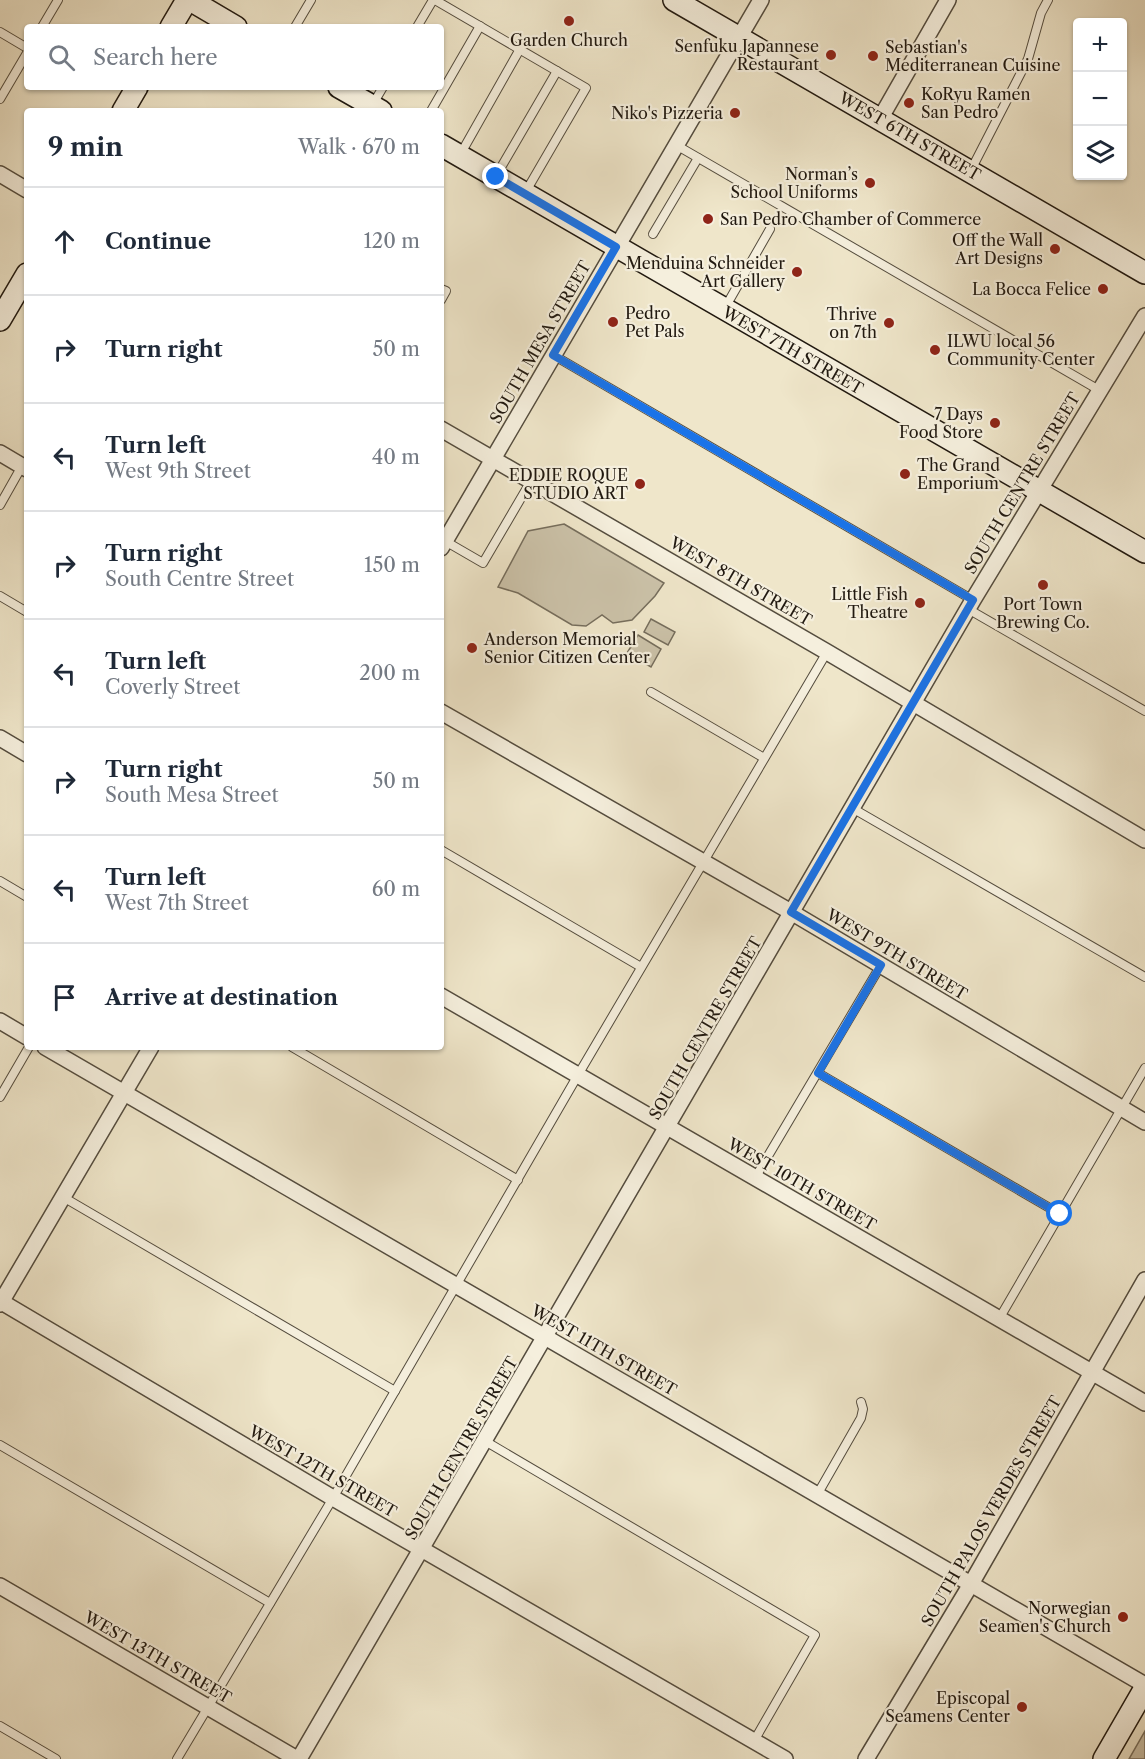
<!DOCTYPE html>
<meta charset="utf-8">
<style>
:root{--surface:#fff;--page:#f2f2f3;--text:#1f2937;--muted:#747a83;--line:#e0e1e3}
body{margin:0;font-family:"Libre Caslon Text",serif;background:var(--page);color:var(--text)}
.controls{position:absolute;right:18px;top:18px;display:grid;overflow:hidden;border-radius:6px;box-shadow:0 2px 4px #0004}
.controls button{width:54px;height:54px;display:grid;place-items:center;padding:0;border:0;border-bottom:2px solid var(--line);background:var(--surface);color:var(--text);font:30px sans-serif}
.stop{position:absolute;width:18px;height:18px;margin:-14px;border:4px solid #1a73e8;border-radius:50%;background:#fff}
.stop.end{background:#1a73e8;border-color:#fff;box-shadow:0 2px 6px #0008}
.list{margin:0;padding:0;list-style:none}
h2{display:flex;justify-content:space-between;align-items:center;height:78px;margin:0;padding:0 24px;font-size:26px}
h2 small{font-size:20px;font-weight:400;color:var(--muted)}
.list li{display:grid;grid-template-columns:39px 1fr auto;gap:18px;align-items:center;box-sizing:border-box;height:108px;padding:0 24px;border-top:2px solid var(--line)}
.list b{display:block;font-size:22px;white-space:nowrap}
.list p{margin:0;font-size:20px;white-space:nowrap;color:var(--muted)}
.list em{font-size:20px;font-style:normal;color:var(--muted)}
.icon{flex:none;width:33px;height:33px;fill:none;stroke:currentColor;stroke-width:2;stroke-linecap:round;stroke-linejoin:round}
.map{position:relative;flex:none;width:1145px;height:1759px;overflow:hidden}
.search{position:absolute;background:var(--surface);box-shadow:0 2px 4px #0004;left:24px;top:24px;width:420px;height:66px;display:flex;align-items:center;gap:15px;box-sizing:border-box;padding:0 21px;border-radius:6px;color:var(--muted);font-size:22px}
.panel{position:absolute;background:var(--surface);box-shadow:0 2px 4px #0004;left:24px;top:108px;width:420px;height:942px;border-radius:6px}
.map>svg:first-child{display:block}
.green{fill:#ccc3aa;stroke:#766e5d;stroke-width:1.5}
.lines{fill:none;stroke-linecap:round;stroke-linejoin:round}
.lane-casing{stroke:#544c3e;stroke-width:10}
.street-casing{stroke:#544c3e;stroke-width:18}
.secondary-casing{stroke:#211910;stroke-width:24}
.lane{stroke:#f5efdd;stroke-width:8}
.street{stroke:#f5efdd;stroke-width:15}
.secondary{stroke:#f5efdd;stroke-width:21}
.route{stroke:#1a73e8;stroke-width:8}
.poi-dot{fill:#8f2418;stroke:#f5efdd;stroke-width:2}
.labels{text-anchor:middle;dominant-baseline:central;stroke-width:4.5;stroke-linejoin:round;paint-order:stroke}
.poi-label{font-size:16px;fill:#211910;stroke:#f5efdd;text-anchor:end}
.street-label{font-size:16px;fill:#211910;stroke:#f5efdd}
</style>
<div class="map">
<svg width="1145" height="1759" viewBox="0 0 1145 1759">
<rect width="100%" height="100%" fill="#efe6ca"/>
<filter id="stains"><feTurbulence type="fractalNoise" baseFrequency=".00333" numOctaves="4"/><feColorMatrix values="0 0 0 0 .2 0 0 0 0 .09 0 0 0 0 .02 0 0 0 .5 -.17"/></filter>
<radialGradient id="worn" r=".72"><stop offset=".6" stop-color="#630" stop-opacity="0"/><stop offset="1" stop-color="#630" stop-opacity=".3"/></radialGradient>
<g class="green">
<path d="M564 524 664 583 655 596 632 620 613 623 602 615 586 626 572 625 518 593 498 587 528 531Z"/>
<path d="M651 619 675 632 668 645 644 632Z"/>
<path d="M638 635 661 649 651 667 627 653Z"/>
<path d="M1145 1731V1759H1129Z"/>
</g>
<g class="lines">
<defs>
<g id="lane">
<path d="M435 0 586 88 525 193"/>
<path d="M42 27 58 0"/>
<path d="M295 27 311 0"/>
<path d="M417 27 433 0"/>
<path d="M0 32 27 48"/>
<path d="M0 99 27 53"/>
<path d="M373 104 383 87"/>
<path d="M431 111 480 26"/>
<path d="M676 145 1099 390"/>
<path d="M460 155 520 49"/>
<path d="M971 170 1028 59 1041 13 1048 0"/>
<path d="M496 176 557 71"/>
<path d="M653 234 698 158"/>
<path d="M441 289 446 291 441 300"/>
<path d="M726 306 770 229"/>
<path d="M553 355 973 600"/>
<path d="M0 505 22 466"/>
<path d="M445 541 483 563 531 481"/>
<path d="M0 596 27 612"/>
<path d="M968 609 1145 711"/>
<path d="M651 692 764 758"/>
<path d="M852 808 1145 977"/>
<path d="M441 850 641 967"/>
<path d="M0 881 27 897"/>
<path d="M292 1047 518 1180"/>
<path d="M818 1073 1060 1214"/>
<path d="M0 1097 29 1047"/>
<path d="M755 1178 881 965"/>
<path d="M63 1197 395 1391"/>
<path d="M999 1319 1145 1068"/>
<path d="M485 1441 815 1635 754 1741"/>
<path d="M0 1445 270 1603"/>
<path d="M817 1495 861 1418 863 1409 861 1402"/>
<path d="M0 1726 56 1759"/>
<path d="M177 1759 333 1498 578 1075 827 652"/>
</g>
<g id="street">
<path d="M880 119 948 0"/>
<path d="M0 174 27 190"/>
<path d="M441 429 827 652 1145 840"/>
<path d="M0 453 27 469"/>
<path d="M441 548 761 0"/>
<path d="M441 712 791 912 1145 1122"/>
<path d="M0 738 27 754"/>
<path d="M441 996 1145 1403"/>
<path d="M0 1021 27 1037"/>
<path d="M45 1047 1145 1685"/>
<path d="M0 1301 333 1498 785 1759"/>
<path d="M0 1304 151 1047"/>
<path d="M0 1586 297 1759"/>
<path d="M299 1759 973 600 1145 316"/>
<path d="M866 1759 971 1584 1145 1280"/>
</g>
<g id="secondary">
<path d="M190 0 236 27"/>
<path d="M674 0 1145 273"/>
<path d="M171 27 187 0"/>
<path d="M339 87 381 111"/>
<path d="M123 111 137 87"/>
<path d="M441 145 1145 552"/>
<path d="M0 320 27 274"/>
<path d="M1104 1759 1145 1688"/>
</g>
</defs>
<use href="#lane" class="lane-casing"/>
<use href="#street" class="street-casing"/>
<use href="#secondary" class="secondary-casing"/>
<use href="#lane" class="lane"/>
<use href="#street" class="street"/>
<use href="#secondary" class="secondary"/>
</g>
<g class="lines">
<path class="route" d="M496 177 616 247 553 355 973 600 791 912 881 965 818 1073 1060 1214"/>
</g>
<g class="poi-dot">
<circle cx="569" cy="21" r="6"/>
<circle cx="831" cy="55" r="6"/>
<circle cx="873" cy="56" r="6"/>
<circle cx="909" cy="103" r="6"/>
<circle cx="735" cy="113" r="6"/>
<circle cx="870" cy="183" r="6"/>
<circle cx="708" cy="219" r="6"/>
<circle cx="1055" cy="249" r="6"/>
<circle cx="797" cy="272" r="6"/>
<circle cx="1103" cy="289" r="6"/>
<circle cx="613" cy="322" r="6"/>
<circle cx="889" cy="323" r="6"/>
<circle cx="935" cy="350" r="6"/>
<circle cx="995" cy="423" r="6"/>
<circle cx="905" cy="474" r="6"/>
<circle cx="640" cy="484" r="6"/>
<circle cx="1043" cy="585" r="6"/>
<circle cx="920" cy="603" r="6"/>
<circle cx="472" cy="648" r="6"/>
<circle cx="1123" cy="1617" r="6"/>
<circle cx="1022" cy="1707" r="6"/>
</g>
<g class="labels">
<g class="poi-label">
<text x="569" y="40" text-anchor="middle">Garden Church</text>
<text x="819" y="46">Senfuku Japannese<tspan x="819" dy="18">Restaurant</tspan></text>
<text x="885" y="47" text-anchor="start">Sebastian's<tspan x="885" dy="18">Mediterranean Cuisine</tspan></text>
<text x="921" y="94" text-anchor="start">KoRyu Ramen<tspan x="921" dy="18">San Pedro</tspan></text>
<text x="723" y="113">Niko's Pizzeria</text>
<text x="858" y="174">Norman’s<tspan x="858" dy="18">School Uniforms</tspan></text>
<text x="720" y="219" text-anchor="start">San Pedro Chamber of Commerce</text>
<text x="1043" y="240">Off the Wall<tspan x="1043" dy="18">Art Designs</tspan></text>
<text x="785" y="263">Menduina Schneider<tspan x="785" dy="18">Art Gallery</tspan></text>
<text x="1091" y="289">La Bocca Felice</text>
<text x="625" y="313" text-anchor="start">Pedro<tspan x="625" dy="18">Pet Pals</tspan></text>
<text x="877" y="314">Thrive<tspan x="877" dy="18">on 7th</tspan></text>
<text x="947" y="341" text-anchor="start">ILWU local 56<tspan x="947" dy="18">Community Center</tspan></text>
<text x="983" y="414">7 Days<tspan x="983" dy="18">Food Store</tspan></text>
<text x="917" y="465" text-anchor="start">The Grand<tspan x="917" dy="18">Emporium</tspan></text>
<text x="628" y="475">EDDIE ROQUE<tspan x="628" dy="18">STUDIO ART</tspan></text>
<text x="908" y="594">Little Fish<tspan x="908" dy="18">Theatre</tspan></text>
<text x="1043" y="604" text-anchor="middle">Port Town<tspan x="1043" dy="18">Brewing Co.</tspan></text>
<text x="484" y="639" text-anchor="start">Anderson Memorial<tspan x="484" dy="18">Senior Citizen Center</tspan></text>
<text x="1111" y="1608">Norwegian<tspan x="1111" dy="18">Seamen's Church</tspan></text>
<text x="1010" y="1698">Episcopal<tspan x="1010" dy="18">Seamens Center</tspan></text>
</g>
<g class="street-label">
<text transform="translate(910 136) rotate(30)">WEST 6TH STREET</text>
<text transform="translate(540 342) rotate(-60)">SOUTH MESA STREET</text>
<text transform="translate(793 350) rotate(30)">WEST 7TH STREET</text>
<text transform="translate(1022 483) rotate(-59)">SOUTH CENTRE STREET</text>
<text transform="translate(741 581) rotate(30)">WEST 8TH STREET</text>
<text transform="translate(897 954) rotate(31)">WEST 9TH STREET</text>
<text transform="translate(705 1028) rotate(-60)">SOUTH CENTRE STREET</text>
<text transform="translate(802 1184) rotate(30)">WEST 10TH STREET</text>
<text transform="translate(604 1350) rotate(30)">WEST 11TH STREET</text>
<text transform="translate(461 1448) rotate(-60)">SOUTH CENTRE STREET</text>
<text transform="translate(323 1471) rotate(30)">WEST 12TH STREET</text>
<text transform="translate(991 1511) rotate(-60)">SOUTH PALOS VERDES STREET</text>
<text transform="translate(158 1657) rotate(30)">WEST 13TH STREET</text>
</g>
</g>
<rect width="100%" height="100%" filter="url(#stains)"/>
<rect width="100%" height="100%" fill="url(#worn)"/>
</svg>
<div class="controls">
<button>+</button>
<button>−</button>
<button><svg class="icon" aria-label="layers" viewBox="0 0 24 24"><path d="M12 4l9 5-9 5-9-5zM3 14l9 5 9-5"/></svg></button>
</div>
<div class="stop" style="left:1060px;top:1214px"></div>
<div class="stop end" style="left:496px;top:177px"></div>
<div class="search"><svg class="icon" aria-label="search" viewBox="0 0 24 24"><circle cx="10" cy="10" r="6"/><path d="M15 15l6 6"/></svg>Search here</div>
<section class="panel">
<h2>9 min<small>Walk · 670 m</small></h2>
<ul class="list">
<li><svg class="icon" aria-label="ahead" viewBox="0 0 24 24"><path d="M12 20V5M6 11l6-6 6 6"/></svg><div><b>Continue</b></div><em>120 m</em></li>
<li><svg class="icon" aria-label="right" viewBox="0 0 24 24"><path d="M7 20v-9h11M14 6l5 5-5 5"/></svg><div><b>Turn right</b></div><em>50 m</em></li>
<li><svg class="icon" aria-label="left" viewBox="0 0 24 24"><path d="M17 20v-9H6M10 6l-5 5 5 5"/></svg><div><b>Turn left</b><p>West 9th Street</p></div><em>40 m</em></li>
<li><svg class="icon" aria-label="right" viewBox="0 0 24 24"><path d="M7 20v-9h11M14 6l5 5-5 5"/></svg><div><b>Turn right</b><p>South Centre Street</p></div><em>150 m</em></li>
<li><svg class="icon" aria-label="left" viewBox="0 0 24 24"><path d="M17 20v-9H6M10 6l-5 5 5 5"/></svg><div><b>Turn left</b><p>Coverly Street</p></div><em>200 m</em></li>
<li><svg class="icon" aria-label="right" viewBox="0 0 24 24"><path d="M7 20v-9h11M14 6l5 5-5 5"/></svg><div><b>Turn right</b><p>South Mesa Street</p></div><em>50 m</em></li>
<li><svg class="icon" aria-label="left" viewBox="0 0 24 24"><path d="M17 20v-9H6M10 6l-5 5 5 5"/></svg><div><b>Turn left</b><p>West 7th Street</p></div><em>60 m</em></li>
<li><svg class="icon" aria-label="arrive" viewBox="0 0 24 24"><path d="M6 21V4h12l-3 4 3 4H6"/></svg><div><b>Arrive at destination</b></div></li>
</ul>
</section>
</div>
